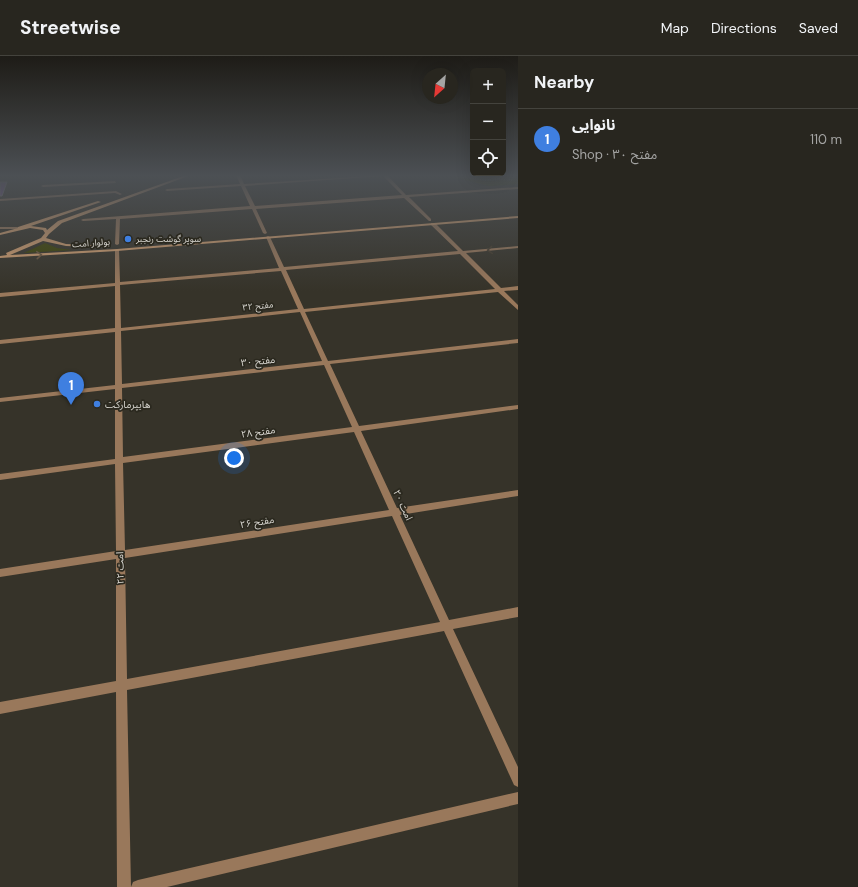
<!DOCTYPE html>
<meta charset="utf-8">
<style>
:root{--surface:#28261f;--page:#302e28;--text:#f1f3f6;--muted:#a5a5a4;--line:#44433d;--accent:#95b2f1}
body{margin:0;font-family:"DM Sans","Noto Sans Arabic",sans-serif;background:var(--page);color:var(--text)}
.controls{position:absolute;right:12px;top:12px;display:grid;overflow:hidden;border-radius:6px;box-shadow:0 4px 16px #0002}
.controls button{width:36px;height:36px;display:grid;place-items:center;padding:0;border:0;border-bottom:1px solid var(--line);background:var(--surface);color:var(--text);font:20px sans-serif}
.compass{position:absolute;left:422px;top:12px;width:36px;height:36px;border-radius:50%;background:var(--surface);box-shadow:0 4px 16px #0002;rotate:207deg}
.you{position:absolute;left:234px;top:402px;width:14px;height:14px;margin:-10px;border:3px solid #fff;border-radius:50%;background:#1a73e8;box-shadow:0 0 0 6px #1a73e833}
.badge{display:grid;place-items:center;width:26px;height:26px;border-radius:50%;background:var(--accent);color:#fff;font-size:13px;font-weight:700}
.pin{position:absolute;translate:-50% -33px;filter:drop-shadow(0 1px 2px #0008)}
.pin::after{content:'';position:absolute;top:21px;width:14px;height:12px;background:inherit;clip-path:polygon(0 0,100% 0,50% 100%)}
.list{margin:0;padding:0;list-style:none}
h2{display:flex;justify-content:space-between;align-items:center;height:52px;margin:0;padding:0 16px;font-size:17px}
h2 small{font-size:13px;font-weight:400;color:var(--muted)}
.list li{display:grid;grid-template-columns:26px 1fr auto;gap:12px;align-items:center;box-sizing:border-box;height:60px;padding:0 16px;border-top:1px solid var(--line)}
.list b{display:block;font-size:15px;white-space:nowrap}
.list p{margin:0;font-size:13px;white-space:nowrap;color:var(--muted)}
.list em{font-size:13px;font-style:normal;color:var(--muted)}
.icon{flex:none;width:22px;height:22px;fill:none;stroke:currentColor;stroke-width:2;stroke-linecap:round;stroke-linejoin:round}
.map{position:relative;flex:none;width:518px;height:831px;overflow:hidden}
header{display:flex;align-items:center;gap:24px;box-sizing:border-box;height:56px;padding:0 20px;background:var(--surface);border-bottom:1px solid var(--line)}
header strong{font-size:19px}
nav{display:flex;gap:22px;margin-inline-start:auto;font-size:14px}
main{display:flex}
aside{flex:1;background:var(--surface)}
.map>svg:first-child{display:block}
.green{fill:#3e4406}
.building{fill:#784e9d;stroke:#847f8a}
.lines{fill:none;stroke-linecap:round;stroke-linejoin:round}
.path{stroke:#69665d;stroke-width:1.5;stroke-dasharray:1 1.5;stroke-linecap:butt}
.minor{fill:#99785b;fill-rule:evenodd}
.tertiary{fill:#99785b;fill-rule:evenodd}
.secondary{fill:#d29f70;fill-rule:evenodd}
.oneway{stroke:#463d2e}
.oneway2{stroke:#6e583f}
.shop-dot{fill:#3f7fe0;stroke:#2b291f;stroke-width:1.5}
.labels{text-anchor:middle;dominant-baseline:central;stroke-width:3.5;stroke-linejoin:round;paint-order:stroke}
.far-poi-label{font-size:9px;fill:#d7d5cf;stroke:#2b291f;text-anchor:start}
.far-street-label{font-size:9px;fill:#d7d5cf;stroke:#2b291f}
.street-label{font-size:10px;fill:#d7d5cf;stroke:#2b291f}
.poi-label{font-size:10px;fill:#d7d5cf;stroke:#2b291f;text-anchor:start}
</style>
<header>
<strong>Streetwise</strong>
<nav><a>Map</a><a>Directions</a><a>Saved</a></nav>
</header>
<main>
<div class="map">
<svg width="518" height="831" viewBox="0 0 518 831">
<rect width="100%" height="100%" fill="#363329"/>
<g class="green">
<path d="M433 119H518V128L489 130 445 119Z"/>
<path d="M45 187 57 192 72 194 24 197Z"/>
</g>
<path class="building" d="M0 126H7L2 140H0Z"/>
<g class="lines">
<g class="path">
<path d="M458 119C471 122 485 126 499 123L488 121 489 124"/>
<path d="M499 123 512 124"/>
</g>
<g class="minor">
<path d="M236 119H240L244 128 387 119 406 139 518 131V133L409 141 431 163V165H429L404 142 256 153 267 177 265 178 263 177 252 153 120 163 119 188 117 189 115 188 116 163 83 165 81 164 83 163 250 150 241 130 167 135 165 134 167 133 240 128ZM383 120 402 139 255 150 245 130Z"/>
<path d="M115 125 116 127 43 131 41 130 43 129Z"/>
<path d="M116 135 122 138 120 139 115 137 0 145V143Z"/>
<path d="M431 167H435L463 195 518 190V192L466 197 501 232 518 230V234L504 235 518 249V254L498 236 305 256 328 305 518 283V287L330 308 359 370 518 349V353L361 375 397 452 518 434V440L400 459 449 564 518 551V561L453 573 518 711V731L514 729 444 575 127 634 131 831H117L116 636 0 658V646L116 625V503L0 521V513L116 495 115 408 0 424V418L115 403V333L0 346V342L115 329V276L0 288V284L115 272V230L0 241V237L115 227V194L117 193 119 194 120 226 279 212 266 181 268 180 270 181 284 211 458 195 431 169ZM460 198 495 233 304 253 286 214ZM281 215 298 253 121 272 120 229ZM300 256 322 305 122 328 121 275ZM324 309 352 371 123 401 122 332ZM354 376 389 454 125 494 123 407ZM392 460 440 566 127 623 125 502Z"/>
<path d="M518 736V748L167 831H131L133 826 138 824Z"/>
</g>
<path class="tertiary" d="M0 171H20L22 172 20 173H0Z"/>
<path class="secondary" d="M186 119H191L62 167 49 178 46 182 66 188 91 189 93 190V191L66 190 43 185 10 199 117 193 518 160V162L117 195 0 202V200L7 199 6 197 41 182 45 177 43 174 30 172 0 179V177L18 172V171L98 145 101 146 31 170 46 172 47 174 58 165Z"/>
</g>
<defs><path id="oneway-chevron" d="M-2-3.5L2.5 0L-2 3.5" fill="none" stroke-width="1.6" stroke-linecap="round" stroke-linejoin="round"/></defs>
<use class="oneway" href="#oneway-chevron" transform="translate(490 194) rotate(175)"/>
<use class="oneway2" href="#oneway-chevron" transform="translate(39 199) rotate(-4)"/>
<linearGradient id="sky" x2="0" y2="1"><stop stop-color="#1e1c17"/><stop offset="0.51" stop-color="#4c5054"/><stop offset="1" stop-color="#4c5054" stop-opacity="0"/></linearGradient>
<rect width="518" height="235" fill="url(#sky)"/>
<g class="shop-dot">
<circle cx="128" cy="183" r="4"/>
<circle cx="97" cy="348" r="4"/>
</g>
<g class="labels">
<g class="far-poi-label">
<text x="136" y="183">سوپر گوشت رنجبر</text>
</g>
<g class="far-street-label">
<text transform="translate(91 187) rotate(-4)">بولوار امت</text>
<text transform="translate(258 250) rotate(-6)">مفتح ۳۲</text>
</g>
<g class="street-label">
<text transform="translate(258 305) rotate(-6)">مفتح ۳۰</text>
<text transform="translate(258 376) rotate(-8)">مفتح ۲۸</text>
<text transform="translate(403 449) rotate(65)">امت ۲۰</text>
<text transform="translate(257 466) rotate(-9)">مفتح ۲۶</text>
<text transform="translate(120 512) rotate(-91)">امت ۲۲</text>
</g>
<g class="poi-label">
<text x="105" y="348">هایپرمارکت</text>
</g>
</g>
</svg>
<div class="controls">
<button>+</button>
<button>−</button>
<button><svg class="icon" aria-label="locate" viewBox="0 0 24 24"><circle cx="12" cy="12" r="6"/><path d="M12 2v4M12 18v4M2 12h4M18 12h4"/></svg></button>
</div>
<svg class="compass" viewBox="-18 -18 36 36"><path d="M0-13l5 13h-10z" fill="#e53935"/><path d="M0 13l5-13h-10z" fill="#a5a5a4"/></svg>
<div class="you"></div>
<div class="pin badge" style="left:71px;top:349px;background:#3f7fe0">1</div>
</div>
<aside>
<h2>Nearby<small></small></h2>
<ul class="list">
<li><span class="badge" style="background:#3f7fe0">1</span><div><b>نانوایی</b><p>Shop · مفتح ۳۰</p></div><em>110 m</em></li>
</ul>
</aside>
</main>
